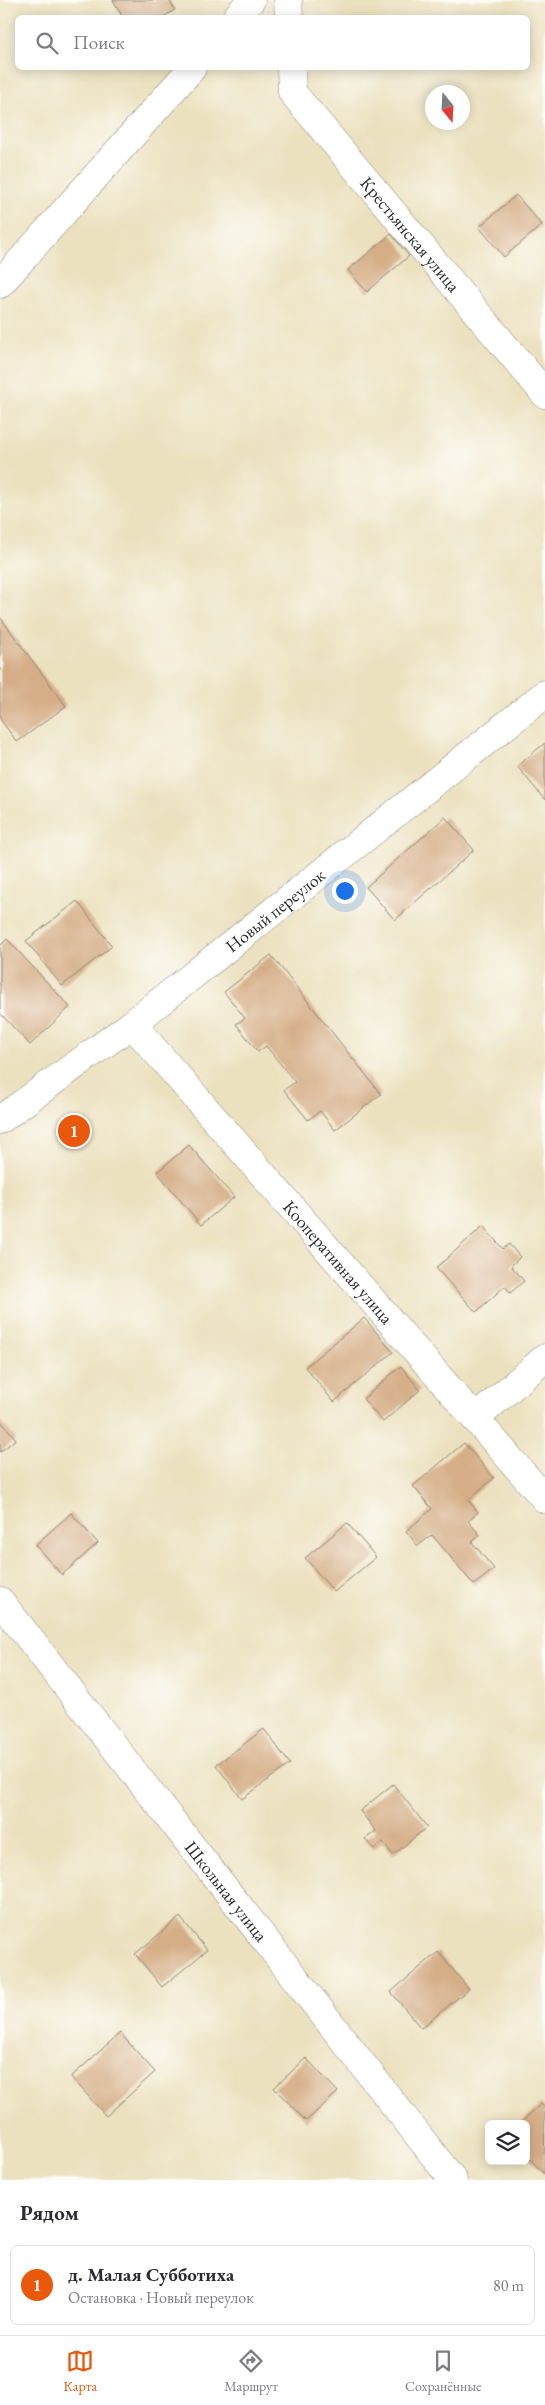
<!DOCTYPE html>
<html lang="ru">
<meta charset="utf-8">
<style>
:root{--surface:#fff;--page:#f2f2f3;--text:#2b2b33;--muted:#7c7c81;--line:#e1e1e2;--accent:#ea580c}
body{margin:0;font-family:"EB Garamond",serif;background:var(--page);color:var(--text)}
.controls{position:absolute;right:15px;bottom:15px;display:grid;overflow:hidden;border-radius:8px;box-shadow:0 2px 12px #0003}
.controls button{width:45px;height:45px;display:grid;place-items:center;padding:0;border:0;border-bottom:1px solid var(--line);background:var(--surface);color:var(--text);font:25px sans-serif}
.compass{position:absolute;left:425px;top:85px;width:45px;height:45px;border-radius:50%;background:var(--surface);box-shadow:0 2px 12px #0003;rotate:162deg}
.you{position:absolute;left:344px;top:890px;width:18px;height:18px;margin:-12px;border:4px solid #fff;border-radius:50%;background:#1a73e8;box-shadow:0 0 0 8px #1a73e833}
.badge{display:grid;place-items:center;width:32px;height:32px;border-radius:50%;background:var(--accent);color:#fff;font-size:16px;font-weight:700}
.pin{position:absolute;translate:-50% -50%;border:2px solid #fff;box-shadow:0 1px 5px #0006}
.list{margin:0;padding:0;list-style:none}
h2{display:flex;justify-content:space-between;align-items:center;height:65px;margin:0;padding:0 20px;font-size:21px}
h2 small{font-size:16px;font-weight:400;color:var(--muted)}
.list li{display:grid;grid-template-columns:32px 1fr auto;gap:15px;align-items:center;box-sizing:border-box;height:80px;margin:0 10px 10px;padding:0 10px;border:1px solid var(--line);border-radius:8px}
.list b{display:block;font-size:19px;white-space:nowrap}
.list p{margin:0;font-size:16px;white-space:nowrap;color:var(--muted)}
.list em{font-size:16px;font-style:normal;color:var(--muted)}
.icon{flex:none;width:28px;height:28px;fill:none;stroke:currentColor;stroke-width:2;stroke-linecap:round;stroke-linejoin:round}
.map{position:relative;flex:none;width:545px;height:2180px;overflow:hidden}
.search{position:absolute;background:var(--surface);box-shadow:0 2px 12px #0003;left:15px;right:15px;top:15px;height:55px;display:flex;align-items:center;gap:12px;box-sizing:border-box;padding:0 18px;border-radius:8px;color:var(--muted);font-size:19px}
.sheet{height:155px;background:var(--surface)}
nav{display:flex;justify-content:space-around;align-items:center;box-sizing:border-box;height:70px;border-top:1px solid var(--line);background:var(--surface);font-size:14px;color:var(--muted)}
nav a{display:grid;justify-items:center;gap:2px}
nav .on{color:var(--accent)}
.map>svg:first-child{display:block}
.building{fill:#d5ae87}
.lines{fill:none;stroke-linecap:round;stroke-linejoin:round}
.minor-casing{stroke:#8c8675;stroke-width:29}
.minor{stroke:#fff;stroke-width:28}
.labels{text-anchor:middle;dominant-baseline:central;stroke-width:4;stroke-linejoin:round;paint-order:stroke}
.street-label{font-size:18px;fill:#2b2b2b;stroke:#fdfcf7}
</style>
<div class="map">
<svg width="545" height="2180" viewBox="0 0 545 2180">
<rect width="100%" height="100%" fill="#fdfcf7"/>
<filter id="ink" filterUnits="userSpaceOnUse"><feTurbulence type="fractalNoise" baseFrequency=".02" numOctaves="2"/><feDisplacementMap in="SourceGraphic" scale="10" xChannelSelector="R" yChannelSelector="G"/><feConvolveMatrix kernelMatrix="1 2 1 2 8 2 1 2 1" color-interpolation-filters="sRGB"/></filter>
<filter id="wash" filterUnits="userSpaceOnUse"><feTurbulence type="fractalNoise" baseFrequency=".0096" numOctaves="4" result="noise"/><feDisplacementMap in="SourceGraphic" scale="20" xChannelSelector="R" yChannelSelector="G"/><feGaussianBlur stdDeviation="1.12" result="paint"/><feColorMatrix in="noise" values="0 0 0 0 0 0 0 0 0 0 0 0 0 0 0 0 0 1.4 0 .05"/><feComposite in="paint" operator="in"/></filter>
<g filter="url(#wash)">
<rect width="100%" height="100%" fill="#ece1bf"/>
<g id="blocks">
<g class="building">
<path d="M113 0H169L175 10 162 18H123Z"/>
<path d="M516 195 542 225 504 257 479 227Z"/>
<path d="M391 234 409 256 367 292 348 270Z"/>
<path d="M0 617 66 706 17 742 0 719Z"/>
<path d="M545 743V800L517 766Z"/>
<path d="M445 817 474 850 395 920 366 887Z"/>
<path d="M77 901 112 946 62 986 26 941Z"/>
<path d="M7 939 70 1007 30 1045 0 1013V946Z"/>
<path d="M271 955 381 1094 335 1130 320 1111 308 1120 284 1090 295 1082 266 1046 258 1052 236 1024 245 1018 224 992Z"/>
<path d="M189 1145 234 1197 201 1225 157 1172Z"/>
<path d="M483 1226 503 1249 509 1244 520 1257 511 1266 524 1281 510 1293 505 1286 476 1312 436 1268Z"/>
<path d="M364 1318 393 1352 334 1402 305 1367Z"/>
<path d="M401 1366 420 1390 383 1422 363 1399Z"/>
<path d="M0 1420 16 1439 0 1452Z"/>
<path d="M464 1443 494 1478 468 1500 478 1512 468 1521 480 1535 472 1542 494 1569 474 1585 432 1535 418 1546 406 1531 432 1509 413 1486Z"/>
<path d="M71 1513 98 1543 62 1575 35 1545Z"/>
<path d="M347 1523 376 1557 334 1592 305 1558Z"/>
<path d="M264 1729 290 1764 242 1799 216 1765Z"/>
<path d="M393 1784 427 1827 393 1855 383 1842 374 1849 365 1839 376 1831 360 1811Z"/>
<path d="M180 1917 207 1950 162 1987 135 1954Z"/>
<path d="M438 1952 469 1989 421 2028 391 1992Z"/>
<path d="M120 2033 155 2072 106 2116 71 2077Z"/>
<path d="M306 2058 338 2092 306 2121 274 2088Z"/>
<path d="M541 2104 545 2108 544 2174 526 2154V2124H519Z"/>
</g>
</g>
</g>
<g filter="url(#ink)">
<use href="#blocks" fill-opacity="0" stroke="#8c8675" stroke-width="1"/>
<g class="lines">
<defs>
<g id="minor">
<path d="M288 0 289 18"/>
<path d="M236 18 251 0"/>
<path id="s1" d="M291 68 292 92 545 394"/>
<path d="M0 284 192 68"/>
<path id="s2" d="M132 1024 545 1499"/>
<path id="s3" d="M0 1120 132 1024 545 694"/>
<path d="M476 1418 545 1358"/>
<path id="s4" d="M0 1601 453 2180"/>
</g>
</defs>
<use href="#minor" class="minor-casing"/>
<use href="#minor" class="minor"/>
</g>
</g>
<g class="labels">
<g class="street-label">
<text stroke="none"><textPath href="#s1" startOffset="209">Крестьянская улица</textPath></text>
<text stroke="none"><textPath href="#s3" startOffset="346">Новый переулок</textPath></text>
<text stroke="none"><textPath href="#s2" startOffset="315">Кооперативная улица</textPath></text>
<text stroke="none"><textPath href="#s4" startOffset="368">Школьная улица</textPath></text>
</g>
</g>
</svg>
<div class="controls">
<button><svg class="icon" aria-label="layers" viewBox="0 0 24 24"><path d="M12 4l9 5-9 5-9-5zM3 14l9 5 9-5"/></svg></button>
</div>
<svg class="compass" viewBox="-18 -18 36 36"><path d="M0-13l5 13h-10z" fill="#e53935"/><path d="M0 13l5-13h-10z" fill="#7c7c81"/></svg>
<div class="you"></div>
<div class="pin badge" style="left:74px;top:1131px">1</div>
<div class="search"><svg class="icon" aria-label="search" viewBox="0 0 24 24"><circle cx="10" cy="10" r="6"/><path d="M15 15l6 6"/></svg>Поиск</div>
</div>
<section class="sheet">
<h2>Рядом<small></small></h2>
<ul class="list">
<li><span class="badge">1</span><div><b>д. Малая Субботиха</b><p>Остановка · Новый переулок</p></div><em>80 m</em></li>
</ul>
</section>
<nav>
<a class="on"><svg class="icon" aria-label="map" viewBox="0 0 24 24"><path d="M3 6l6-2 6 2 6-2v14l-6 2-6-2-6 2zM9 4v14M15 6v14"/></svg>Карта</a>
<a><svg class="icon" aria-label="directions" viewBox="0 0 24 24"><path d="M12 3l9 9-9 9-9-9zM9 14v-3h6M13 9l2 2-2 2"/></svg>Маршрут</a>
<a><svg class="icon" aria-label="saved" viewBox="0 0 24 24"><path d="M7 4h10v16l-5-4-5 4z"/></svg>Сохранённые</a>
</nav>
